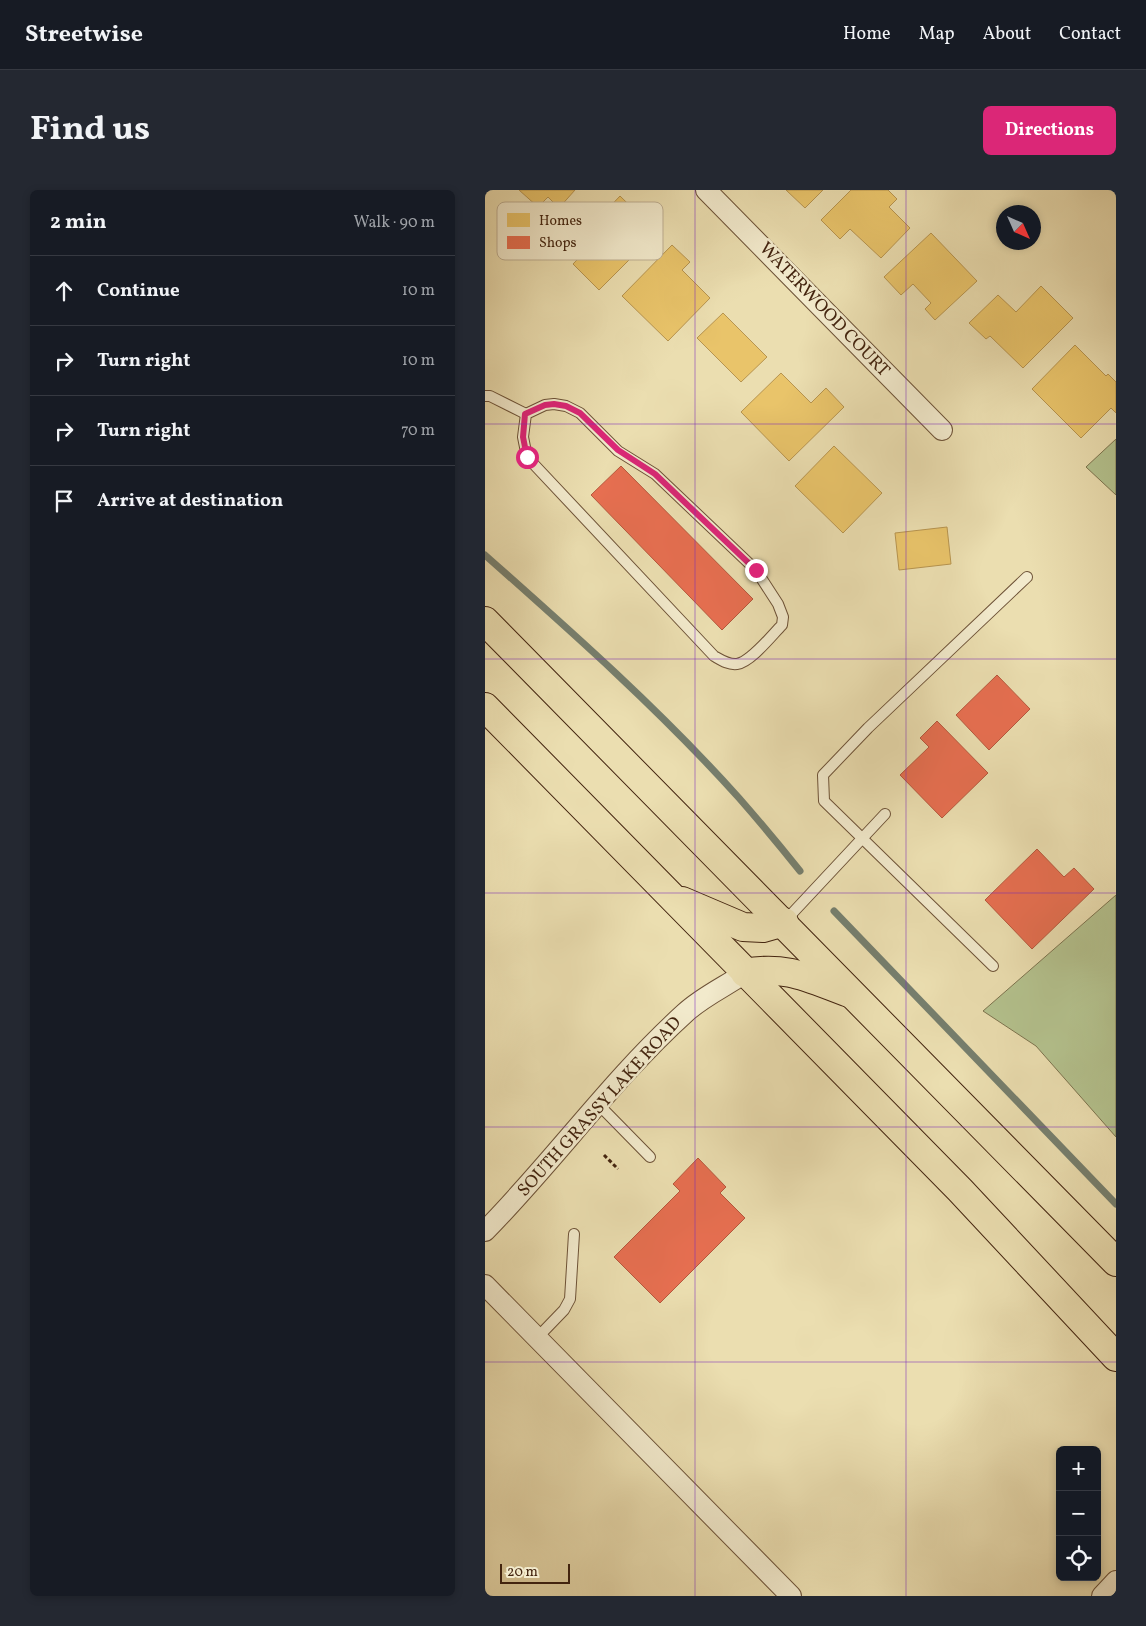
<!DOCTYPE html>
<meta charset="utf-8">
<style>
:root{--surface:#171b24;--page:#242831;--text:#f1f3f6;--muted:#9ea1a6;--line:#363941;--accent:#db2777}
body{margin:0;font-family:Vollkorn,serif;background:var(--page);color:var(--text)}
.controls{position:absolute;right:15px;bottom:15px;display:grid;overflow:hidden;border-radius:8px;box-shadow:0 2px 8px #0003}
.controls button{width:45px;height:45px;display:grid;place-items:center;padding:0;border:0;border-bottom:1px solid var(--line);background:var(--surface);color:var(--text);font:25px sans-serif}
.compass{position:absolute;left:511px;top:15px;width:45px;height:45px;border-radius:50%;background:var(--surface);box-shadow:0 2px 8px #0003;rotate:135deg}
.scale{position:absolute;left:15px;bottom:12px;width:70px;box-sizing:border-box;padding-left:5px;border:2px solid #43240f;border-top:0;font-size:14px;line-height:18px;white-space:nowrap;color:#43240f;-webkit-text-stroke:4px #f2eacc;paint-order:stroke}
.stop{position:absolute;width:15px;height:15px;margin:-11px;border:4px solid #db2777;border-radius:50%;background:#fff}
.stop.end{background:#db2777;border-color:#fff;box-shadow:0 1px 5px #0008}
.list{margin:0;padding:0;list-style:none}
h2{display:flex;justify-content:space-between;align-items:center;height:65px;margin:0;padding:0 20px;font-size:21px}
h2 small{font-size:16px;font-weight:400;color:var(--muted)}
.list li{display:grid;grid-template-columns:32px 1fr auto;gap:15px;align-items:center;box-sizing:border-box;height:70px;padding:0 20px;border-top:1px solid var(--line)}
.list b{display:block;font-size:19px;white-space:nowrap}
.list em{font-size:16px;font-style:normal;color:var(--muted)}
.icon{flex:none;width:28px;height:28px;fill:none;stroke:currentColor;stroke-width:2;stroke-linecap:round;stroke-linejoin:round}
.map{position:relative;flex:none;width:631px;height:1406px;overflow:hidden;border-radius:8px}
header{display:flex;align-items:center;gap:30px;box-sizing:border-box;height:70px;padding:0 25px;background:var(--surface);border-bottom:1px solid var(--line)}
header strong{font-size:24px}
nav{display:flex;gap:28px;margin-inline-start:auto;font-size:18px}
.intro{display:flex;align-items:center;justify-content:space-between;box-sizing:border-box;height:120px;padding:0 30px}
h1{margin:0;font-size:35px}
.button{padding:12px 22px;border-radius:8px;background:var(--accent);color:#fff;font-size:18px;font-weight:700}
main{display:flex;gap:30px;padding:0 30px}
aside{flex:1;background:var(--surface);border-radius:8px;box-shadow:0 2px 8px #0003}
.map>svg:first-child{display:block}
.green{fill:#b4c28e;stroke:#7c734e}
.homes{fill:#e9c46a;stroke:#b7944f}
.shops{fill:#e76f51;stroke:#b6583d}
.lines{fill:none;stroke-linecap:round;stroke-linejoin:round}
.stream{stroke:#767f6e;stroke-width:7}
.service-casing{stroke:#6d5237;stroke-width:12}
.minor-casing{stroke:#6d5237;stroke-width:22}
.trunk-casing{stroke:#43240f;stroke-width:30}
.path{stroke:#43240f;stroke-width:3;stroke-dasharray:4 2.5;stroke-linecap:butt}
.service{stroke:#f2eacc;stroke-width:10}
.minor{stroke:#f2eacc;stroke-width:20}
.trunk{stroke:#ebdeb0;stroke-width:28}
.route{stroke:#db2777;stroke-width:6}
.grid{fill:none;stroke:#7b2cbf;stroke-width:1;stroke-opacity:0.55}
.labels{text-anchor:middle;dominant-baseline:central;stroke-width:5;stroke-linejoin:round;paint-order:stroke}
.street-label{font-size:18px;fill:#43240f;stroke:#f2eacc}
.key{fill:#f2eacc;stroke:#beaf93;stroke-width:1}
.key-label{font-size:14px;fill:#43240f}
</style>
<header>
<strong>Streetwise</strong>
<nav><a>Home</a><a>Map</a><a>About</a><a>Contact</a></nav>
</header>
<div class="intro"><h1>Find us</h1><a class="button">Directions</a></div>
<main>
<aside>
<h2>2 min<small>Walk · 90 m</small></h2>
<ul class="list">
<li><svg class="icon" aria-label="ahead" viewBox="0 0 24 24"><path d="M12 20V5M6 11l6-6 6 6"/></svg><div><b>Continue</b></div><em>10 m</em></li>
<li><svg class="icon" aria-label="right" viewBox="0 0 24 24"><path d="M7 20v-9h11M14 6l5 5-5 5"/></svg><div><b>Turn right</b></div><em>10 m</em></li>
<li><svg class="icon" aria-label="right" viewBox="0 0 24 24"><path d="M7 20v-9h11M14 6l5 5-5 5"/></svg><div><b>Turn right</b></div><em>70 m</em></li>
<li><svg class="icon" aria-label="arrive" viewBox="0 0 24 24"><path d="M6 21V4h12l-3 4 3 4H6"/></svg><div><b>Arrive at destination</b></div></li>
</ul>
</aside>
<div class="map">
<svg width="631" height="1406" viewBox="0 0 631 1406">
<rect width="100%" height="100%" fill="#ebdeb0"/>
<filter id="stains"><feTurbulence type="fractalNoise" baseFrequency=".004" numOctaves="4"/><feColorMatrix values="0 0 0 0 .2 0 0 0 0 .09 0 0 0 0 .02 0 0 0 .5 -.17"/></filter>
<radialGradient id="worn" r=".72"><stop offset=".6" stop-color="#630" stop-opacity="0"/><stop offset="1" stop-color="#630" stop-opacity=".3"/></radialGradient>
<g class="green">
<path d="M631 249V305L601 277Z"/>
<path d="M631 705V947L551 856 498 821Z"/>
</g>
<g class="homes">
<path d="M34 0H90L74 18 63 7 53 17Z"/>
<path d="M301 0H338L320 18Z"/>
<path d="M366 0H403L412 9 404 17 425 38 396 68 365 39 355 49 336 30Z"/>
<path d="M135 6 172 42 114 100 88 74 126 35 116 26Z"/>
<path d="M446 43 492 91 450 130 440 119 446 113 428 94 416 105 399 87Z"/>
<path d="M187 55 205 72 197 80 225 108 183 151 137 106Z"/>
<path d="M556 96 588 128 538 178 505 146 501 149 484 133 513 105 531 122Z"/>
<path d="M238 123 282 167 256 192 212 148Z"/>
<path d="M590 155 621 186 623 184 631 192V223L626 218 596 248 547 199Z"/>
<path d="M296 183 326 213 341 198 359 217 304 271 256 222Z"/>
<path d="M349 256 397 303 358 343 310 296Z"/>
<path d="M462 337 466 374 414 380 410 343Z"/>
</g>
<g class="shops">
<path d="M136 276 268 409 237 440 106 305Z"/>
<path d="M512 485 545 519 504 560 471 525Z"/>
<path d="M452 531 503 583 457 628 415 585 444 557 435 548Z"/>
<path d="M552 659 579 687 589 678 609 699 547 759 500 710Z"/>
<path d="M213 968 241 997 235 1003 260 1028 175 1113 129 1067 195 1001 188 994Z"/>
</g>
<g class="lines">
<g class="stream">
<path d="M0 365C88 443 176 521 254 608 275 632 295 656 315 681"/>
<path d="M349 721 631 1014"/>
</g>
<defs>
<g id="service">
<path d="M0 206H5L41 224"/>
<path d="M69 214 81 216 95 223 133 261 170 284 271 380 293 414 298 427 297 435C287 445 266 472 252 474 243 475 236 470 229 466L42 267 38 247 41 224 60 215Z"/>
<path d="M300 731 400 624"/>
<path d="M508 776 339 611 338 585 383 538 542 387"/>
<path d="M114 915 165 967"/>
<path d="M52 1148 79 1120 85 1109 89 1044"/>
</g>
<g id="minor">
<path d="M221 0 457 240"/>
<path d="M0 1041C69 971 127 889 200 823 217 807 241 796 260 783"/>
<path d="M0 1095 306 1406"/>
<path d="M617 1406 631 1391"/>
</g>
<g id="trunk">
<path d="M0 431 631 1072"/>
<path d="M0 517 475 1000 631 1167"/>
<path d="M197 711 258 737 278 738 299 732"/>
<path d="M260 783C302 775 325 789 364 803"/>
</g>
</defs>
<use href="#service" class="service-casing"/>
<use href="#minor" class="minor-casing"/>
<use href="#trunk" class="trunk-casing"/>
<path class="path" d="M119 965 133 979"/>
<use href="#service" class="service"/>
<use href="#minor" class="minor"/>
<use href="#trunk" class="trunk"/>
</g>
<g class="lines">
<path class="route" d="M42 267 38 247 40 224 60 215 69 214 81 216 95 223 133 260 170 284 271 380"/>
</g>
<path class="grid" d="M210 0V1406M421 0V1406M0 234H631M0 469H631M0 703H631M0 937H631M0 1172H631"/>
<g class="labels">
<g class="street-label">
<text transform="translate(339 120) rotate(46)">WATERWOOD COURT</text>
<text transform="translate(115 917) rotate(-48)">SOUTH GRASSY LAKE ROAD</text>
</g>
</g>
<rect x="12" y="12" width="166" height="58" rx="8" class="key"/>
<rect x="22" y="23" width="23" height="14" fill="#e9c46a"/>
<rect x="22" y="46" width="23" height="13" fill="#e76f51"/>
<g class="key-label">
<text x="54" y="35">Homes</text>
<text x="54" y="57">Shops</text>
</g>
<rect width="100%" height="100%" filter="url(#stains)"/>
<rect width="100%" height="100%" fill="url(#worn)"/>
</svg>
<div class="controls">
<button>+</button>
<button>−</button>
<button><svg class="icon" aria-label="locate" viewBox="0 0 24 24"><circle cx="12" cy="12" r="6"/><path d="M12 2v4M12 18v4M2 12h4M18 12h4"/></svg></button>
</div>
<svg class="compass" viewBox="-18 -18 36 36"><path d="M0-13l5 13h-10z" fill="#e53935"/><path d="M0 13l5-13h-10z" fill="#9ea1a6"/></svg>
<div class="scale">20 m</div>
<div class="stop" style="left:42px;top:267px"></div>
<div class="stop end" style="left:271px;top:380px"></div>
</div>
</main>
